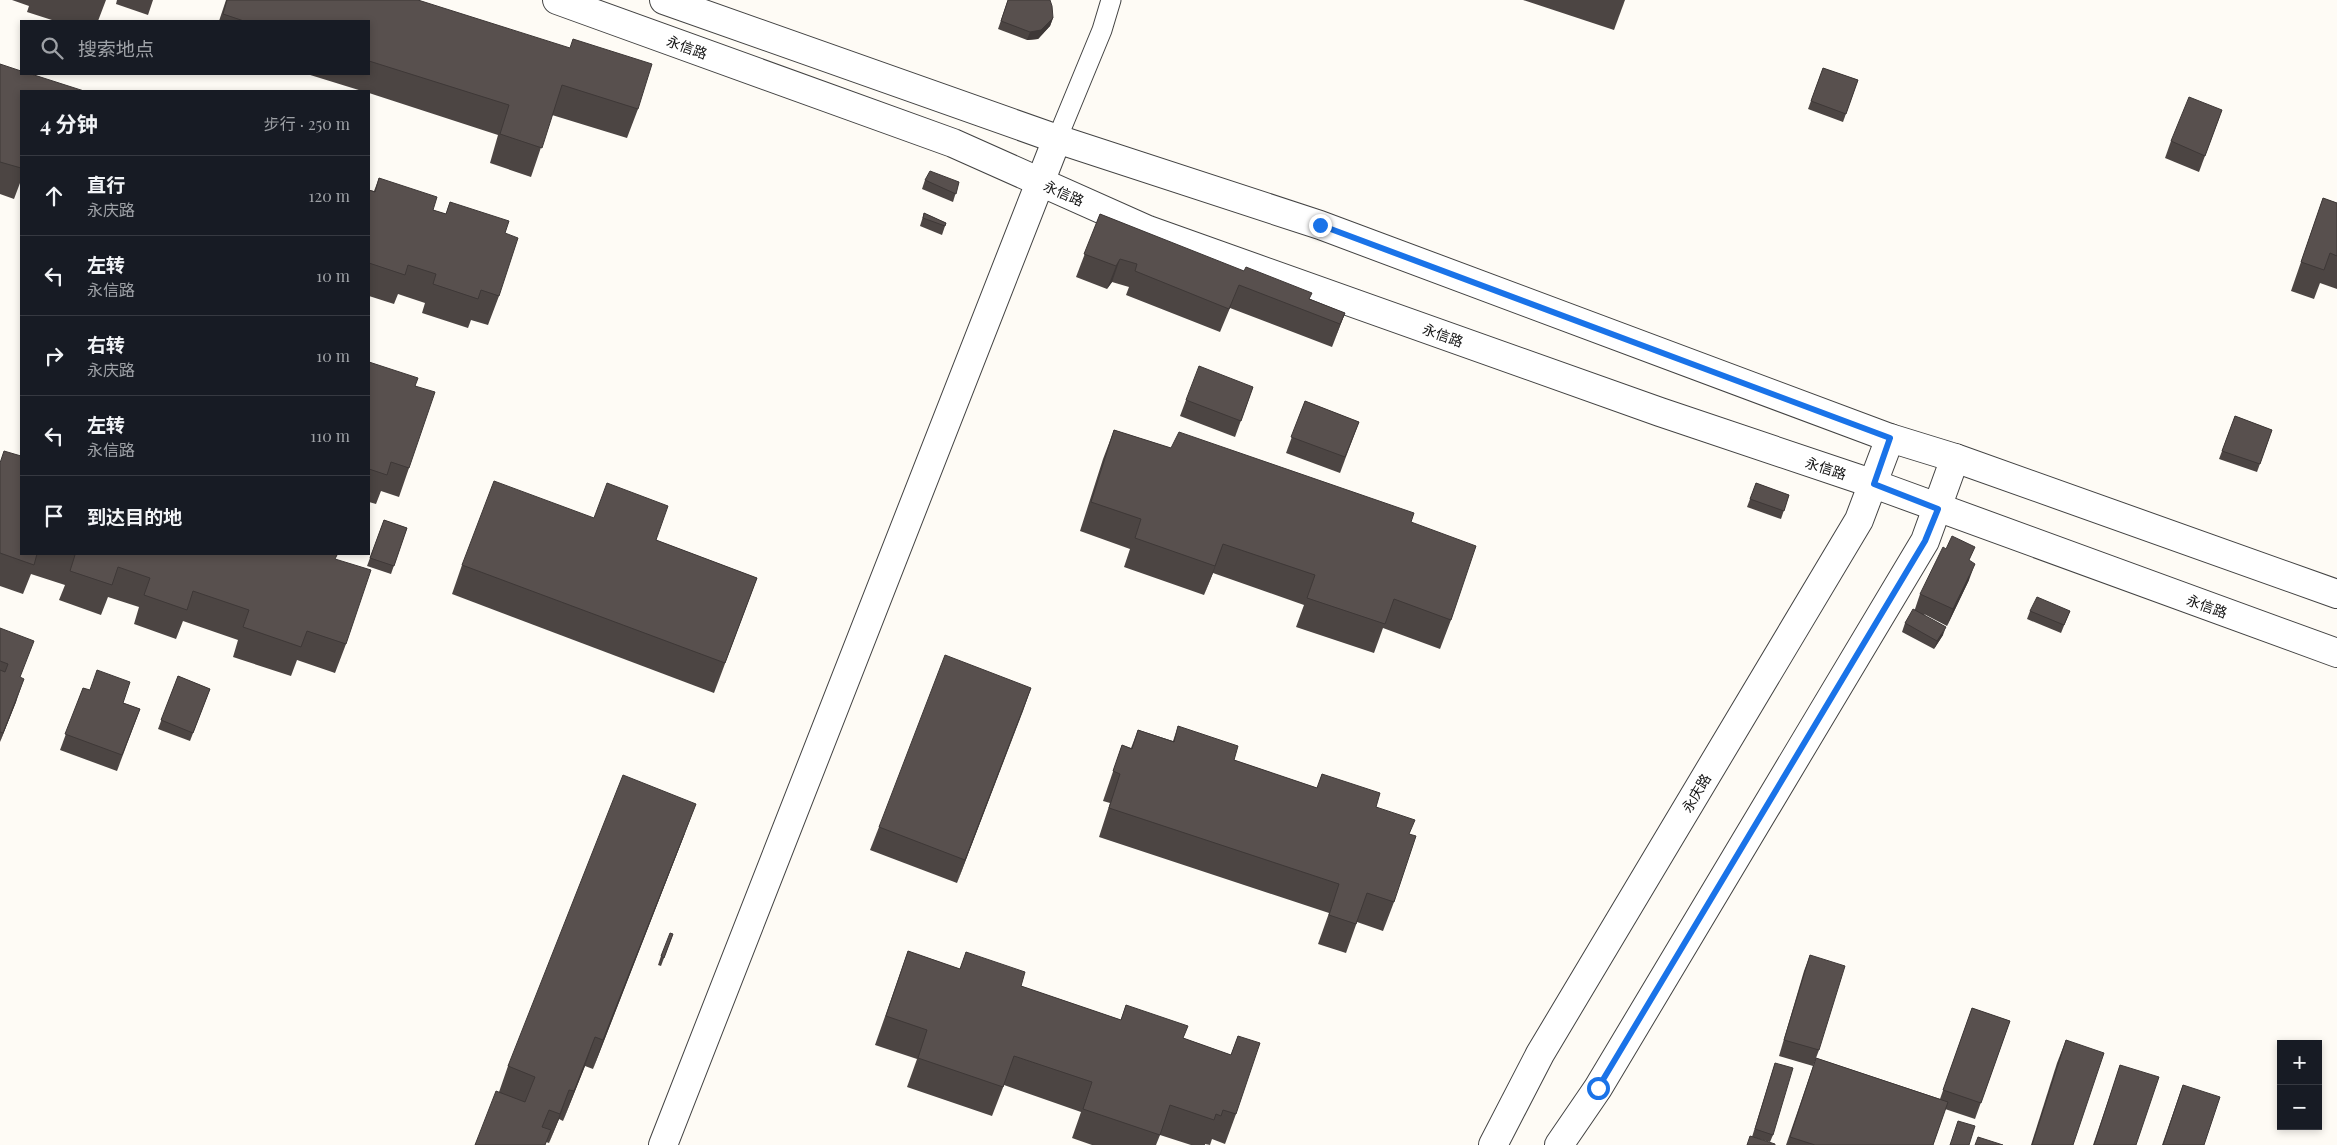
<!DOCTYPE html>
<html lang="zh">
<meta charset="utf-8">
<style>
:root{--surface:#171b24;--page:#242831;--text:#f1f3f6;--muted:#9ea1a6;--line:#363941}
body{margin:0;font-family:"Playfair Display","Noto Sans SC",serif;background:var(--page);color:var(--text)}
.controls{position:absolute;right:15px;bottom:15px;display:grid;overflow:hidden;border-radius:0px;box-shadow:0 2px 8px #0003}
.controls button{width:45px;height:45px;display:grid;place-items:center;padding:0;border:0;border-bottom:1px solid var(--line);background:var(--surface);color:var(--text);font:25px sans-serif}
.stop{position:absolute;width:15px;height:15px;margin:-11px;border:4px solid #1a73e8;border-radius:50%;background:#fff}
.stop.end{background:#1a73e8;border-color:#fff;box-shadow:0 1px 5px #0008}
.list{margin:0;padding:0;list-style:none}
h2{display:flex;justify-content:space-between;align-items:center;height:65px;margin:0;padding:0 20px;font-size:21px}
h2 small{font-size:16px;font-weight:400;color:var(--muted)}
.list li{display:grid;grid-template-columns:32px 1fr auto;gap:15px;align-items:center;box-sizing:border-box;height:80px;padding:0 20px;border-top:1px solid var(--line)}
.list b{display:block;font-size:19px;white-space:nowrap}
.list p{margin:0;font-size:16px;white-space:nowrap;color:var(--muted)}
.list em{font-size:16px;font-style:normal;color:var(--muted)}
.icon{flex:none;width:28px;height:28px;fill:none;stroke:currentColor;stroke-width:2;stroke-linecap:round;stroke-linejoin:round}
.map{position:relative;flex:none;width:2337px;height:1145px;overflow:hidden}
.search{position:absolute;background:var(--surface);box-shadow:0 2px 8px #0003;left:20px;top:20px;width:350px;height:55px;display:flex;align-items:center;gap:12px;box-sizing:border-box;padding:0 18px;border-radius:0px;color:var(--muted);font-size:19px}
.panel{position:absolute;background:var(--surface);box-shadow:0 2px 8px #0003;left:20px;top:90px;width:350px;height:465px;border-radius:0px}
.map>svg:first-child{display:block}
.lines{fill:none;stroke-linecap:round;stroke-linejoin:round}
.service-casing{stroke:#434343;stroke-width:21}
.minor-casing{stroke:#434343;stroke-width:30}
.tertiary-casing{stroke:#434343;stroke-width:30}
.service{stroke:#fff;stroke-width:19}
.minor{stroke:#fff;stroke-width:28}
.tertiary{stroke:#fff;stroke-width:28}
.wall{fill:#4c4543}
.shaded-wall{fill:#3e3837}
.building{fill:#58504e;stroke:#3e3837}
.route{stroke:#1a73e8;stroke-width:6}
.labels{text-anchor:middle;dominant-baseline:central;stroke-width:5;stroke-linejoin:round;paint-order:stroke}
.street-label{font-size:14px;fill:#101010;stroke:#fff}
</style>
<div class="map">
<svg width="2337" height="1145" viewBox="0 0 2337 1145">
<rect width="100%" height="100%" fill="#fefbf5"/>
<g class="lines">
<defs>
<path id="service" d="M1057 139 1102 30 1111 0"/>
<path id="minor" d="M663 1145 1057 139"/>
<g id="tertiary">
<path d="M557 0 953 143 1148 230 1660 412 1874 484 2337 653"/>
<path d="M664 0 1057 139 1320 225 1890 438 1955 458 2337 594"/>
<path d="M1493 1145 1540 1054 1859 520 1890 438"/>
<path d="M1559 1145 1598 1088 1925 541 1955 458"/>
</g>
</defs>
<use href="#service" class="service-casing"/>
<use href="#minor" class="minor-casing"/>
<use href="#tertiary" class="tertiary-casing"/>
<use href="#service" class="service"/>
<use href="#minor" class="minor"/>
<use href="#tertiary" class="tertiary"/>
</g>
<g class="wall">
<path d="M12 0H106L98 21H77L73 20 72 21H55L27 12 29 6Z"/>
<path d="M117 0H153L148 15 116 4Z"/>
<path d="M226 0H418L638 109 627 138 552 115 531 177 490 163 498 135 369 93V91H362L307 74H369V21H219Z"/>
<path d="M1008 0 1053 18 1050 26 1038 39 1027 40 998 29Z"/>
<path d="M1523 0H1625L1614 30Z"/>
<path d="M0 64 21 91V183H20L14 199 0 194Z"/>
<path d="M1823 68 1858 80 1843 122 1808 109Z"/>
<path d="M2222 110 2199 172 2165 158 2171 141Z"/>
<path d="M379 178 433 210 446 214 450 202 505 233 499 296 488 325 471 320 468 328 422 313 425 303 398 294 394 304 369 296V190L374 191Z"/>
<path d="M925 180 959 182 953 202 922 189Z"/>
<path d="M2323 198 2337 203V289L2320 283 2314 299 2291 291Z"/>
<path d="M924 213 946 223 942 235 920 226Z"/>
<path d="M1100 214 1345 313 1332 347 1230 308 1220 332 1126 295 1129 287 1112 282 1107 289 1076 277Z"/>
<path d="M369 362 416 386 409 468 399 497 381 491 376 504 369 502Z"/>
<path d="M1253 387 1235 437 1180 416 1186 400Z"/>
<path d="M1305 401 1359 422 1340 473 1286 453Z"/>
<path d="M2235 416 2272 430 2257 472 2219 459Z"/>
<path d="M1114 430 1171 448 1411 522 1451 620 1440 649 1383 628 1374 653 1296 627 1304 605 1213 573 1204 595 1124 567 1130 549 1080 531 1103 459Z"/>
<path d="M0 462 21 554H334L346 644 335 673 297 660 291 676 233 657 238 640 183 621 176 639 134 624 139 607 108 597 101 615 59 600 65 585 31 574 23 594 0 586Z"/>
<path d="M1756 483 1789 495 1781 519 1747 507Z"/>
<path d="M594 518 656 540 757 578 714 693 452 594 462 565Z"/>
<path d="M384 520 407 528 391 574 367 566Z"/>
<path d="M1970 561 1969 580 1947 626 1924 614 1943 635 1934 649 1902 632 1905 623 1915 609 1920 594Z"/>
<path d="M2030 611H2070L2061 633 2027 619Z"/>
<path d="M0 628 20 677 16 702 0 742Z"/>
<path d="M178 676 210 689 190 741 158 729Z"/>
<path d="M83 688 140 709 117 771 60 750Z"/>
<path d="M1031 688 957 883 870 850 879 827Z"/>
<path d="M1178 726 1234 760 1317 788 1322 774 1376 807 1409 834 1394 902 1383 931 1357 922 1346 953 1318 944 1329 913 1099 837 1110 803 1103 801 1122 745 1131 748 1138 730 1173 741Z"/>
<path d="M685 833 593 1069 585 1066 563 1121 559 1119 549 1143 546 1142 545 1145H475L499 1092 508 1066Z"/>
<path d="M673 934 661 966 658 965 661 956Z"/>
<path d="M908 951 960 969 966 952 1021 986 1121 1020 1126 1005 1183 1038 1231 1055 1238 1036 1236 1114 1225 1144 1212 1139 1210 1145 1205 1144V1145H1191L1160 1135 1156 1145H1092L1072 1138 1081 1112 1004 1085 992 1116 907 1087 917 1059 875 1045Z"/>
<path d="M1810 955 1819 1050 1813 1066 1779 1056 1804 971Z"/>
<path d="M1972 1008 2010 1021 1975 1119 1945 1109 1933 1145H1786L1816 1058 1940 1099Z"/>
<path d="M2066 1040 2073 1145H2031L2057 1063Z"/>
<path d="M1775 1063 1773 1135 1770 1142 1752 1137Z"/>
<path d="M2120 1065 2136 1145H2093L2115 1081Z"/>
<path d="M2183 1085 2204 1145H2162Z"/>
</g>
<g class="shaded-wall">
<path d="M1053 18 1050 26 1038 39 1027 40 1030 32Z"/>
<path d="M1120 259 1112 282 1107 289 1116 266Z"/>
<path d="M1345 313 1336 336 1332 347 1340 324Z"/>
<path d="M1223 544 1213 573 1204 595 1215 566Z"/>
<path d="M1975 564 1969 580 1947 626 1953 609Z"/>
<path d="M1946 627 1943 635 1934 649 1937 641Z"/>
<path d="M24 679 16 702 0 742 3 733Z"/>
<path d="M1031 688 1023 711 957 883 965 860Z"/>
<path d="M696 804 685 833 593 1069 603 1040Z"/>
<path d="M595 1037 585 1066 563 1121 574 1091Z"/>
<path d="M569 1090 559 1119 549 1143 560 1114Z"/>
</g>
<g class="building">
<path d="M227 0H418L570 48 573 39 652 64 638 109 562 85 542 148 500 134 509 105 369 61V21H244L223 14Z"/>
<path d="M1008 0H1050L1052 6 1053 18 1041 30 1030 32 1001 21Z"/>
<path d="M0 64 21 71V74H31L84 91H21V168L0 162Z"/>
<path d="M1823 68 1858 80 1846 114 1811 101Z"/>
<path d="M2189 97 2222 110 2205 156 2171 141Z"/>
<path d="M930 171 959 182 956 194 925 180Z"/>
<path d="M379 178 437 197 433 210 446 214 450 202 509 221 505 233 518 238 499 296 481 290 478 299 433 284 436 274 408 265 405 275 369 263V190L375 192Z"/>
<path d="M2323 198 2337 203V256L2330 253 2324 270 2301 262Z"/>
<path d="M924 213 946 223 945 226 923 218Z"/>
<path d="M1100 214 1244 271 1246 267 1312 293 1309 299 1345 313 1340 324 1239 285 1229 309 1135 271 1137 264 1120 259 1116 266 1084 254Z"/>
<path d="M369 362 418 378 415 386 435 392 409 468 391 462 387 475 369 469Z"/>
<path d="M1199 366 1253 387 1241 421 1186 400Z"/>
<path d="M1305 401 1359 422 1345 457 1291 437Z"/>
<path d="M2235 416 2272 430 2260 464 2222 451Z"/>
<path d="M1114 430 1171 448 1179 432 1414 513 1411 522 1476 546 1451 620 1394 599 1385 624 1307 598 1315 575 1223 544 1215 566 1135 538 1141 519 1091 502Z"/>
<path d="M4 451 21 456V455V554H37L34 565 0 553V463Z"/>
<path d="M494 481 594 518 607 483 668 506 656 540 757 578 725 663 462 565Z"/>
<path d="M1756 483 1789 495 1784 511 1750 499Z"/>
<path d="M384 520 407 528 394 566 370 558Z"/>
<path d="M1952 536 1975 547 1969 560 1975 564 1953 609 1920 594 1941 551 1943 547 1946 549Z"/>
<path d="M71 554H334L337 555 335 559 371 570 346 644 307 631 301 647 243 627 249 610 193 591 187 610 144 595 150 578 118 567 112 585 70 571 75 555Z"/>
<path d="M2037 597 2070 611 2064 625 2030 611Z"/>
<path d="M1913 609 1946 627 1937 641 1905 623Z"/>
<path d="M0 628 34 641 20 677 24 679 3 733 0 732V670L5 672 8 664 0 661Z"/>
<path d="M945 655 1031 688 965 860 879 827Z"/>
<path d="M97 670 130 682 123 703 140 709 122 755 65 734 83 688 90 690Z"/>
<path d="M178 676 210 689 193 733 161 720Z"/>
<path d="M1178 726 1238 746 1234 760 1317 788 1322 774 1380 793 1376 807 1415 820 1409 834 1416 836 1394 902 1367 893 1356 924 1329 915 1339 884 1109 808 1120 774 1113 771 1122 745 1132 749 1138 730 1174 742Z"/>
<path d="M623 775 696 804 603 1040 595 1037 574 1091 569 1090 560 1114 549 1110 542 1127 551 1130 545 1145H475L496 1091 525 1102 535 1077 508 1066Z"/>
<path d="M670 933 673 934 664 958 661 956Z"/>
<path d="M908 951 960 969 966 952 1025 972 1021 986 1121 1020 1126 1005 1188 1026 1183 1038 1231 1055 1238 1036 1260 1043 1236 1114 1223 1110 1221 1116 1216 1114 1214 1120 1170 1105 1160 1135 1083 1109 1092 1082 1014 1056 1003 1087 918 1058 927 1030 886 1016Z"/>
<path d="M1810 955 1845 966 1819 1050 1784 1040Z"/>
<path d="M1972 1008 2010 1021 1981 1103 1943 1090Z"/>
<path d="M2066 1040 2104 1053 2073 1145H2032Z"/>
<path d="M1816 1058 1948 1102 1933 1145H1815L1790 1137Z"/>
<path d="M1775 1063 1793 1068 1773 1135 1755 1129Z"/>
<path d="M2120 1065 2159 1077 2136 1145H2094Z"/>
<path d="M2183 1085 2220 1097 2204 1145H2163Z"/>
<path d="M1958 1121 1975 1126 1969 1145H1950Z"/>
<path d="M1750 1136 1775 1144V1145H1747Z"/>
<path d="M1978 1137 2003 1145H1975Z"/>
</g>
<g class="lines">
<path class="route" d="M1320 225 1890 438 1874 484 1938 509 1925 541 1598 1088"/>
</g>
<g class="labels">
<g class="street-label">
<text transform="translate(687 47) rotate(20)">永信路</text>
<text transform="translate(1064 193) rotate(24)">永信路</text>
<text transform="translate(1443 335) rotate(20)">永信路</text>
<text transform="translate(1826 468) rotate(18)">永信路</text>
<text transform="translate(2207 606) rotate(20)">永信路</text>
<text transform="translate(1696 793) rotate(-59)">永庆路</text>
</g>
</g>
</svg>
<div class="controls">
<button>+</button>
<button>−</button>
</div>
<div class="stop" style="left:1598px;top:1088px"></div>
<div class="stop end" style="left:1320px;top:225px"></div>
<div class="search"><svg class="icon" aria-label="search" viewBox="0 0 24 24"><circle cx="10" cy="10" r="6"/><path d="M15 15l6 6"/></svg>搜索地点</div>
<section class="panel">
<h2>4 分钟<small>步行 · 250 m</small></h2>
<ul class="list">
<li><svg class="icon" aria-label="ahead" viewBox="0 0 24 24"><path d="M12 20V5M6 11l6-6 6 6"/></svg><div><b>直行</b><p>永庆路</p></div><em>120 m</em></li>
<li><svg class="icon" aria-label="left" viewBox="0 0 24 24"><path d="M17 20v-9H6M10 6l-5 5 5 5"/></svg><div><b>左转</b><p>永信路</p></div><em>10 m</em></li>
<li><svg class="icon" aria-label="right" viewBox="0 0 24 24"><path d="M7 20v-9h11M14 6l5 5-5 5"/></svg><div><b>右转</b><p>永庆路</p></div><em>10 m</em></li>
<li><svg class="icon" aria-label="left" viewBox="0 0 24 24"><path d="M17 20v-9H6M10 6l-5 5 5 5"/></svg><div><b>左转</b><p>永信路</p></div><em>110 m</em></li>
<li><svg class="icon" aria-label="arrive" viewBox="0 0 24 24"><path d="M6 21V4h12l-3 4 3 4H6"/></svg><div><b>到达目的地</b></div></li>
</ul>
</section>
</div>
